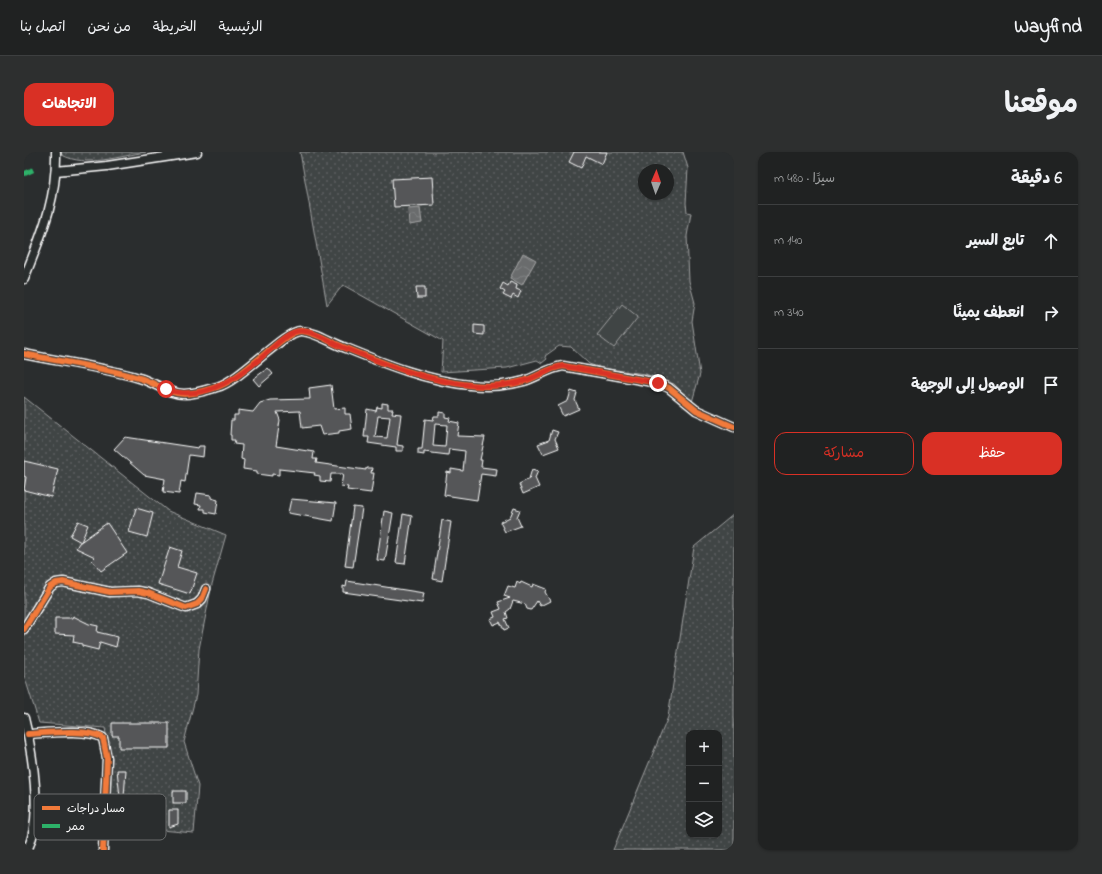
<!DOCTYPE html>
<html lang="ar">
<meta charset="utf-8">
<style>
:root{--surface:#202222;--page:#2d2f2f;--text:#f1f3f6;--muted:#a2a4a5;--line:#3d3f40;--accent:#d93025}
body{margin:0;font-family:"Indie Flower","Playpen Sans Arabic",sans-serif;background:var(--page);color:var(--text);direction:rtl}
.controls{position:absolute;right:12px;bottom:12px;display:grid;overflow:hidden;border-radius:8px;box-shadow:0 1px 3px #0004}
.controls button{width:36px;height:36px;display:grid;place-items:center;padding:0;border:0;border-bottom:1px solid var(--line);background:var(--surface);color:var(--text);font:20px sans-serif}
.compass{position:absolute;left:614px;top:12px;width:36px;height:36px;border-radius:50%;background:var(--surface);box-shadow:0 1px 3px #0004;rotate:2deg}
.stop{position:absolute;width:12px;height:12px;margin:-9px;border:3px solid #d93025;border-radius:50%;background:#fff}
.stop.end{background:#d93025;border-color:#fff;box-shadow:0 1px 4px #0008}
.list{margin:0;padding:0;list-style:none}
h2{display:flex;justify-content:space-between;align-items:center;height:52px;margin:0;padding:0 16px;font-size:17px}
h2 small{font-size:13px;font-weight:400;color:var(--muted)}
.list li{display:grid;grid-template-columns:26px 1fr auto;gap:12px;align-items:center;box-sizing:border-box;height:72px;padding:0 16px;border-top:1px solid var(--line)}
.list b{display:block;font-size:15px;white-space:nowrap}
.list em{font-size:13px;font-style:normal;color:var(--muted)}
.actions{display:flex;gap:8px;padding:12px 16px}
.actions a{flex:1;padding:9px 0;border:1px solid var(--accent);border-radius:12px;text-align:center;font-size:14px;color:var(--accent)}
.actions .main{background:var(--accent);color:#fff}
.icon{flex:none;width:22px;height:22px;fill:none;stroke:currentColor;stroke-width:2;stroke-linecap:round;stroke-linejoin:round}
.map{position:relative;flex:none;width:710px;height:698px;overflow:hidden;direction:ltr;border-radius:12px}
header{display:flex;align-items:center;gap:24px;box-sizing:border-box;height:56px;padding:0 20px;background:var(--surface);border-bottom:1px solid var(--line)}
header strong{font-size:19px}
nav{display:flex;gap:22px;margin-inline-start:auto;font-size:14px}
.intro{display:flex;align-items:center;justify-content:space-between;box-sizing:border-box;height:96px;padding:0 24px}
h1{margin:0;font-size:28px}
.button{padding:10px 18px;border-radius:12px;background:var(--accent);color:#fff;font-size:14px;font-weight:700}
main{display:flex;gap:24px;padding:0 24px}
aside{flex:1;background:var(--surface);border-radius:12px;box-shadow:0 1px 3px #0004}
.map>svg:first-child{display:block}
.green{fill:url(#green-dots);stroke:#a0a2a2;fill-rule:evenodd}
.pitch{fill:#414445;stroke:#a0a2a2}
.water{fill:url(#water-waves);stroke:#a6a7a7}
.building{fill:#555758;stroke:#fff;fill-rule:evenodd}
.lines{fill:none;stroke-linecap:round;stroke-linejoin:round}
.minor-casing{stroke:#fff;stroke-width:11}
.minor{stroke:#2a2d2e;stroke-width:8}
.quiet{stroke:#2db169;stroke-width:5;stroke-dasharray:10 5;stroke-linecap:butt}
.cycleway-casing{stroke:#2a2d2e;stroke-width:8}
.cycleway{stroke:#f17a3a;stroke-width:6}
.route{stroke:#d93025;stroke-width:5}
.key{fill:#2a2d2e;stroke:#6a6c6d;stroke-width:1}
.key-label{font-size:11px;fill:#fff}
</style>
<header>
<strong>Wayfind</strong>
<nav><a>الرئيسية</a><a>الخريطة</a><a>من نحن</a><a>اتصل بنا</a></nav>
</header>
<div class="intro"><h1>موقعنا</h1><a class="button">الاتجاهات</a></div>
<main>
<aside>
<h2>6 دقيقة<small>سيرًا · 480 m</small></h2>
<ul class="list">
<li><svg class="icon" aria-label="ahead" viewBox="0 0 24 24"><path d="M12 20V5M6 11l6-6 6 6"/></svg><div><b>تابع السير</b></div><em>140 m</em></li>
<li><svg class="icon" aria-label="right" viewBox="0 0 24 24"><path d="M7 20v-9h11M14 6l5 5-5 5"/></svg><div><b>انعطف يمينًا</b></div><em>340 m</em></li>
<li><svg class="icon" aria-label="arrive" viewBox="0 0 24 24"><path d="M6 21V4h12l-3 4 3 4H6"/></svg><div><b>الوصول إلى الوجهة</b></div></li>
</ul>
<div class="actions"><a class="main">حفظ</a><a>مشاركة</a></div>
</aside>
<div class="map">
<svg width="710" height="698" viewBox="0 0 710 698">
<defs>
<pattern id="green-dots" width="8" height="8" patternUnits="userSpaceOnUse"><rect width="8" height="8" fill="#414445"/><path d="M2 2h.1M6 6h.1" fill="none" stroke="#5e6061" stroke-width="1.8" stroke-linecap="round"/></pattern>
<pattern id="water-waves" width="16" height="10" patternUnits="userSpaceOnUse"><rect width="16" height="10" fill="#6a6c6d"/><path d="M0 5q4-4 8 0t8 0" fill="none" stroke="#808283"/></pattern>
</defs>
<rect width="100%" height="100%" fill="#2a2d2e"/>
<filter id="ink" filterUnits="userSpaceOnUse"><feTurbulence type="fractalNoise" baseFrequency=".025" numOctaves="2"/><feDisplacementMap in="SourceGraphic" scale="8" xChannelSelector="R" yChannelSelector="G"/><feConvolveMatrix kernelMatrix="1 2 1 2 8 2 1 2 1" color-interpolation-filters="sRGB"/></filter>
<g filter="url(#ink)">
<g class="green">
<path d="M37 0H122C96 4 62 16 38 3Z"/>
<path d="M276 0H659L664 16 662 51 663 60 667 61 663 84 665 129 671 151 668 169 676 222 668 250 650 232 621 222 577 216 565 212 547 195 535 194 521 204 523 207 518 211 513 208 483 216 417 220 419 189 319 133 303 153ZM620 18H644V42H620Z"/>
<path d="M0 245 144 359 202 383 188 432 175 497 172 543 160 590 174 634 170 681 82 673 85 599 81 576 15 571 0 523Z"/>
<path d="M710 362V698H589L644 565 670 395ZM665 581H695V683H665Z"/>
</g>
<path class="pitch" d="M598 152 614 165 590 196 573 183Z"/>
<g class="water">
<path d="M396 56 398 71 385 73 384 57Z"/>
<path d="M499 101 512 108 498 133 486 126Z"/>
</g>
<g class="building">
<path d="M550 0H583L578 12 562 4 557 16 545 10Z"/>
<path d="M408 25 410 53 370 55 368 27Z"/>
<path d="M486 130 493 133 492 137 497 139 494 146 489 143 487 147 479 143 481 140 476 137 479 131 484 134Z"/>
<path d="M392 135H401V146H393Z"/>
<path d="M450 173 460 174V183L450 182Z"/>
<path d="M244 216 249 222 235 234 229 227Z"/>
<path d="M307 233 310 257 321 256V262H326L328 277 315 279V281L298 283 295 274 278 276 276 259 253 260 256 268 252 294 290 300 289 307H293L292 311 342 318V316H348L347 321H350L347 341 323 338 324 335 317 334 319 322H307L306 330 296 329V324L290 323 291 321 255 317V323L248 322V324L233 322V319L219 317 220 308 217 307 218 293 210 292 211 288H207V283H206L207 268H210V263H214V258L229 260 236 251 246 248 286 247 285 236Z"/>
<path d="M547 239 553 241 551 248 555 257 539 264 534 254 544 249Z"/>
<path d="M358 251 364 252V257H369L368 261 377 262 373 293 379 294V299H372V295L344 291 345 285H340L343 257 352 259 353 255 358 256ZM354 264 366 265 363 286 351 285Z"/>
<path d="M415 260 421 261V265L426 266 425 269 435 271 433 284 461 285 456 308H458L457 315 473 317 472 324 457 322 453 348 420 343 423 320 427 321V317L439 319 441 299 425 297 424 303 400 300V303L394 302V297H398L401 267 409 268 410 264H415ZM411 272 423 273 421 295 409 294Z"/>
<path d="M528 278 534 280 531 287 535 296 519 302 514 292 525 288Z"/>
<path d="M101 285 174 296 175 294H180L179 305 165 303 161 330 157 329 155 342 139 340 141 327 120 323 90 297Z"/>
<path d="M0 309 34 317 27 345 0 338 2 325 0 324Z"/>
<path d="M508 317 514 319 511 326 515 335 499 342 495 332 505 327Z"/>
<path d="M173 341 187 343V346L194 348 192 362 181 360V357H176L177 353 171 352Z"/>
<path d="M267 347 312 351 309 369 264 361Z"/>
<path d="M329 355 338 356 329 415 321 414Z"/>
<path d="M112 356 129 361 123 385 105 380Z"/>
<path d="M490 356 496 358 493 365 497 374 481 380 476 370 486 365Z"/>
<path d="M360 359 369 361 361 409 353 408Z"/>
<path d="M379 362 388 364 381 412 372 411Z"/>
<path d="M418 368 427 370 418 429 409 427Z"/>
<path d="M54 369 64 373 57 390 46 384Z"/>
<path d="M83 371 103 401 77 419 68 408 71 405 52 396 55 391Z"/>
<path d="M146 395 158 399 153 415 173 421 166 442 134 432Z"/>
<path d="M323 429 400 441 398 451 319 440V434L322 435Z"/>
<path d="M493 430 496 432 497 430 508 435 509 432 522 437 521 440 526 449 516 454 513 449 507 458 503 457 501 452 489 449 486 457 482 460 484 466 481 467 485 476 480 478 476 470 469 473 466 467 471 465 469 460 477 457 474 450 486 446 480 444 484 434 491 436Z"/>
<path d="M49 464 65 472 74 474 73 480 94 485 92 495 76 490 74 498 58 494V492L49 490 50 483 31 482V466H48Z"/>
<path d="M88 571H145V596H95V584H88Z"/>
<path d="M93 618H102L100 645H96Z"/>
<rect x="149" y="639" width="13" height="12"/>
<path d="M145 658H154V672L145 675Z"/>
</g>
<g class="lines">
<defs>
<g id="minor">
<path d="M32 19 83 14 173 0"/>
<path d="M0 127C17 83 33 49 32 0"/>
<path d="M0 202C38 210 78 215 115 226 130 230 144 242 160 242 171 242 183 238 193 235 216 229 261 178 277 179 293 180 307 191 322 196 361 212 404 229 446 233 464 235 482 234 500 229 513 225 525 216 539 214L634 231 645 236 672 258 710 275"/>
<path d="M0 477 26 435 32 431 39 430 86 440 114 439 124 441 162 456 173 452 178 447 182 437"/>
<path d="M0 566C8 599 20 667 3 698"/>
<path d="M4 582C22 581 65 576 79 586L83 606 79 698"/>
</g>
</defs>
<use href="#minor" class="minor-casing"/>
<use href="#minor" class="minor"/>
<path class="quiet" d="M0 22 13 16"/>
<defs>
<g id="cycleway">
<path d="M0 202C38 210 78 215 115 226 130 230 144 242 160 242 171 242 183 238 193 235 216 229 261 178 277 179 293 180 307 191 322 196 361 212 404 229 446 233 464 235 482 234 500 229 513 225 525 216 539 214L634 231 645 236 672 258 710 275"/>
<path d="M0 477 26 435 32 431 39 430 86 440 114 439 124 441 162 456 173 452 178 447 182 437"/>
<path d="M4 582C22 581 65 576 79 586L83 606 79 698"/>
</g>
</defs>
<use href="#cycleway" class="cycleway-casing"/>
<use href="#cycleway" class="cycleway"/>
</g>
</g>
<g class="lines" filter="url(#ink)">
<path class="route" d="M142 237C180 252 219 223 246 198 254 191 265 179 276 179 292 179 307 191 321 196 360 212 403 229 446 233 464 235 482 234 500 229 513 225 525 216 539 214L634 231"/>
</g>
<rect x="10" y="642" width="132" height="46" rx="6" class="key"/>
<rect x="18" y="654" width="18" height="4" fill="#f17a3a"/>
<rect x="18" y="672" width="18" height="4" fill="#2db169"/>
<g class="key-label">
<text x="43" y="660">مسار دراجات</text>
<text x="43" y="678">ممر</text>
</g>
</svg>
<div class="controls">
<button>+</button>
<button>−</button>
<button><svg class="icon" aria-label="layers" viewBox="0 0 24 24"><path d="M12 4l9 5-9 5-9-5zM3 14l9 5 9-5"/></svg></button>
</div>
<svg class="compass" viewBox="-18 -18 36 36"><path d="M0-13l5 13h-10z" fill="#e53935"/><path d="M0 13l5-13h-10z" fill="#a2a4a5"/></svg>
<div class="stop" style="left:142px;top:237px"></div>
<div class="stop end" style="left:634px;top:231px"></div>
</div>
</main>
